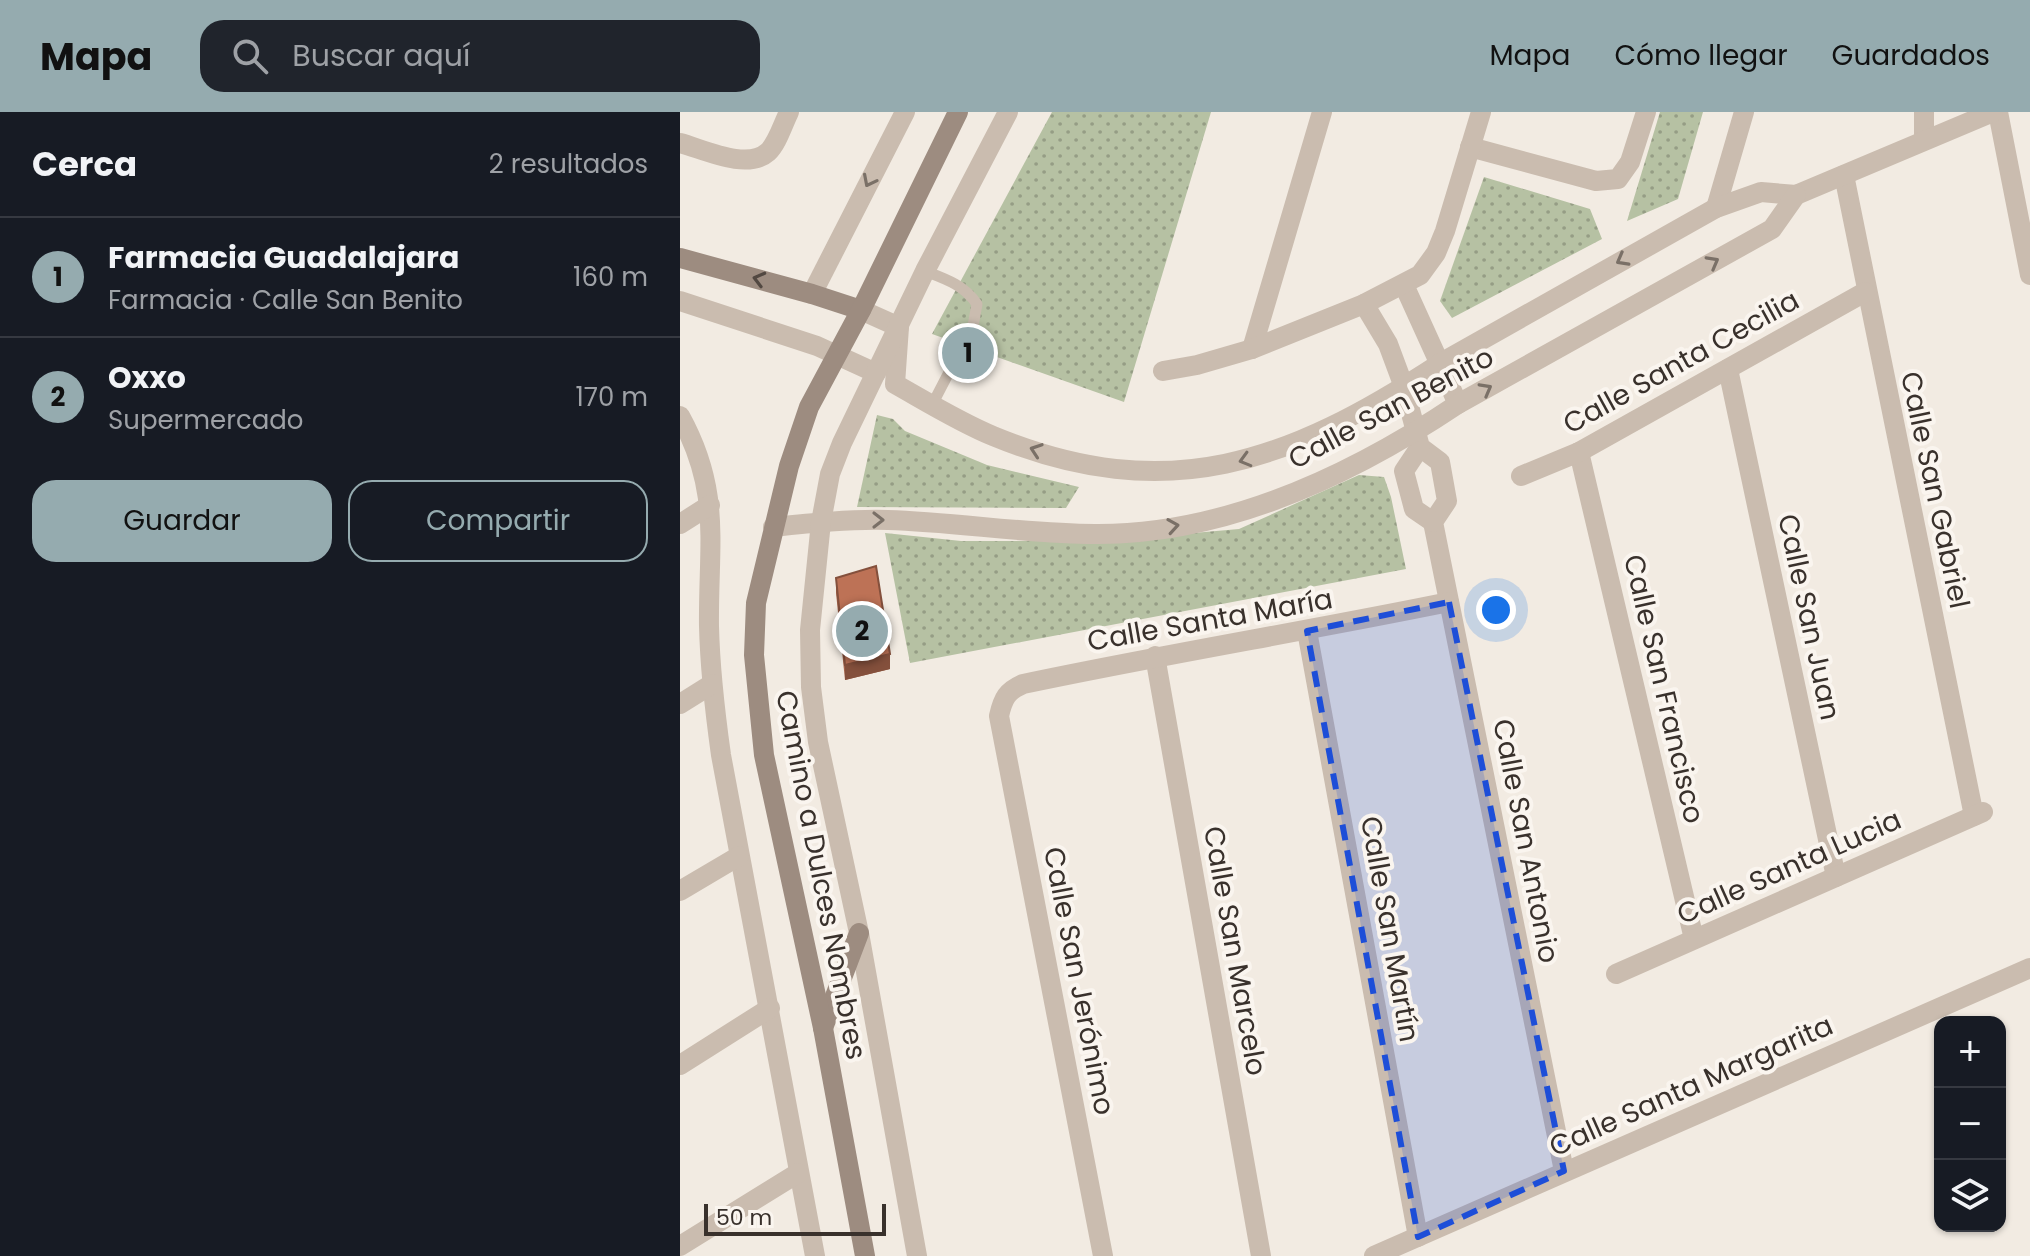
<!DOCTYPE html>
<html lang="es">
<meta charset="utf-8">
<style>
:root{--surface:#171b24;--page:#20242c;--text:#f1f3f6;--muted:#9ea1a6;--line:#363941;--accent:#95abaf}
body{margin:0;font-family:Poppins,sans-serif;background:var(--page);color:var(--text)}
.controls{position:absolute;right:24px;bottom:24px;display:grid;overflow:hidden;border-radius:16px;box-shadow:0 2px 6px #0004}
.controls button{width:72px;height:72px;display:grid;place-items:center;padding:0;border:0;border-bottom:2px solid var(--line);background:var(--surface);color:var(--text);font:40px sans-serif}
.scale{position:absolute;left:24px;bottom:20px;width:182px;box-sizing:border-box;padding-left:8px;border:4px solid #39312c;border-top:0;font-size:22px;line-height:28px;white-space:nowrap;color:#39312c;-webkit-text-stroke:6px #faf5ef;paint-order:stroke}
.you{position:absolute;left:816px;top:498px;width:28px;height:28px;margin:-20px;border:6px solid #fff;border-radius:50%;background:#1a73e8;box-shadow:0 0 0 12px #1a73e833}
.badge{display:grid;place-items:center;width:52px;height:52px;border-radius:50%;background:var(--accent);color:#111;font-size:26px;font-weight:700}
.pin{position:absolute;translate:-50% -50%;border:4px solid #fff;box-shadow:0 2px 8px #0006}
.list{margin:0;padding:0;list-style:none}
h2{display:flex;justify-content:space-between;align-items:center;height:104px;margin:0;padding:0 32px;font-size:34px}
h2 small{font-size:26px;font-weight:400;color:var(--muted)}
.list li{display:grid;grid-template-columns:52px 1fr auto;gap:24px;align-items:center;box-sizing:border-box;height:120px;padding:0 32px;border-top:2px solid var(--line)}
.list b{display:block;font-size:30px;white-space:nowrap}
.list p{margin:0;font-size:26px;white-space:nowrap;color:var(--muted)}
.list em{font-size:26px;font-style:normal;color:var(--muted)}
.actions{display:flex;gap:16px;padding:24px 32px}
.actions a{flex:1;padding:18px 0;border:2px solid var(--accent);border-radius:24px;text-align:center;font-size:28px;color:var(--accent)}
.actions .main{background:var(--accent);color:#111}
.icon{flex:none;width:44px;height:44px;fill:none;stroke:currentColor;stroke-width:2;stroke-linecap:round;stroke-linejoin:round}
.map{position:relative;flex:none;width:1350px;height:1144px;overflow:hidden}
header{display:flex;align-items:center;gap:48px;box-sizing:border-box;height:112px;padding:0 40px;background:var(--accent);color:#111}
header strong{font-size:38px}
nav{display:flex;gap:44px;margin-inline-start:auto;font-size:28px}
.search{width:560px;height:72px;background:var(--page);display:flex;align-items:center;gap:20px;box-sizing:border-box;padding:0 28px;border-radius:24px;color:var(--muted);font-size:30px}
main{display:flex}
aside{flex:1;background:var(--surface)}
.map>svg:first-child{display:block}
.grass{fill:url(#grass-dots)}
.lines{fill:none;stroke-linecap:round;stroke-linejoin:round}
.lane{stroke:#cabcaf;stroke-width:11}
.street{stroke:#cabcaf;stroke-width:20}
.secondary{stroke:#9d8c80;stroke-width:20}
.wall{fill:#a3624a}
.shaded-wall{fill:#84503c}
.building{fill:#bd7256;stroke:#84503c;stroke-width:2}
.oneway{stroke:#7a7067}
.oneway2{stroke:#524841}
.marked{fill:#1d4ed8;fill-opacity:0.2;stroke:#1d4ed8;stroke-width:6;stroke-dasharray:16 10;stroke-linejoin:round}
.labels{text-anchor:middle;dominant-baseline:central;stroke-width:8;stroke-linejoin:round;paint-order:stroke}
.street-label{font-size:28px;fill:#39312c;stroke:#faf5ef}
</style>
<header>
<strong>Mapa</strong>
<div class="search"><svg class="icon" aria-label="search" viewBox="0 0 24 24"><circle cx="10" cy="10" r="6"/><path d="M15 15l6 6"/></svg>Buscar aquí</div>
<nav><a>Mapa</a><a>Cómo llegar</a><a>Guardados</a></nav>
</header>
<main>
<aside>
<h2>Cerca<small>2 resultados</small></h2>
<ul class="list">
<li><span class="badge">1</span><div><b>Farmacia Guadalajara</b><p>Farmacia · Calle San Benito</p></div><em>160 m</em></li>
<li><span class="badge">2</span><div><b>Oxxo</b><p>Supermercado</p></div><em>170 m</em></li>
</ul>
<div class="actions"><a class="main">Guardar</a><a>Compartir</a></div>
</aside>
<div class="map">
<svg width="1350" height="1144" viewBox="0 0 1350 1144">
<defs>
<pattern id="grass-dots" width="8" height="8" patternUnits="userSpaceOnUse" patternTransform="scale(2)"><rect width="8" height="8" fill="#b6c1a3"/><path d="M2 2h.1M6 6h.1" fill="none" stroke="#959d85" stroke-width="1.8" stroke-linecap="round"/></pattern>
</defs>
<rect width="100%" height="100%" fill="#f2ebe2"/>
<g class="grass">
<path d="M372 0H531L444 290 252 222Z"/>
<path d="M980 0H1023L998 87 947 109Z"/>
<path d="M804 65 910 97 922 127 772 206 760 189Z"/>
<path d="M197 303 213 307 225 319 307 353 399 375 386 396 177 395Z"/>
<path d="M679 363 704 365 711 385 726 457 230 551 205 421 281 429H358L468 425 559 417Z"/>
</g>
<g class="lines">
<path class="lane" d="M245 159C266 167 284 173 297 192L293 214 252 293"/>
<g class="street">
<path d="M1318 0 1350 163"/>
<path d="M1244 28V0"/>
<path d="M0 31C23 37 67 59 88 40 97 32 103 12 109 0"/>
<path d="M790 35 916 69 938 67 950 50 966 0"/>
<path d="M1164 63 1294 704"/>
<path d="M1036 96 1064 0"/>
<path d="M724 173 778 292"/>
<path d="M132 182 225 0"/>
<path d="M0 189 137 234 196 261"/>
<path d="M684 192 708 232 724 275 740 335 760 350 767 389 753 410 884 1059"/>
<path d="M181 198 219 215"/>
<path d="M219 215 215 272C247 290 279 310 313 324 488 396 609 350 759 252L1036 96 1081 80 1116 83 1313 0"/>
<path d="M572 237 642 0"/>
<path d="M1048 257 1156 765"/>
<path d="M483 259 517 253 572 237 684 192 740 163 756 141 765 119 801 0"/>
<path d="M0 304C42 380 28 432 29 514 30 558 35 600 41 643L135 1144"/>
<path d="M740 335 724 359 734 397 753 410"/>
<path d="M899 340 1014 827"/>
<path d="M841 364 899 340 1185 180"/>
<path d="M0 412 30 393"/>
<path d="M93 415C131 411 170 407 208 408 277 410 346 422 415 422 545 423 672 363 778 292L1092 117 1116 83"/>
<path d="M627 519 738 1125"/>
<path d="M475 544 581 1144"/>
<path d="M0 592 32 572"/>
<path d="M0 779 59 744"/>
<path d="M936 862 1303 700"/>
<path d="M0 953 90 896"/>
<path d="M0 1134 118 1061"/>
<path d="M237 1144 179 821 138 630 131 575 130 518 141 410 150 362 162 331 245 159 328 0"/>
<path d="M423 1144 319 604C323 586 327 579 343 572 485 542 627 519 769 490"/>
<path d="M694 1144 1350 856"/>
</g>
<g class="secondary">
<path d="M0 146 132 182 181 198"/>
<path d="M143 916 179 821"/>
<path d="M185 1144 143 916 84 643 74 543 76 491 109 354 129 295 181 198 278 0"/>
</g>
</g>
<path class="wall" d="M156 466 210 557 165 568 156 481Z"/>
<path class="shaded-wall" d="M210 542V557L165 568V553Z"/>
<path class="building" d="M196 454 210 542 165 553 156 466Z"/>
<defs><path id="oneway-chevron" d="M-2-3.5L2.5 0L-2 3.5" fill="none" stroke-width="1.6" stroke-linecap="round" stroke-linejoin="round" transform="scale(2)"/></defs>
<g class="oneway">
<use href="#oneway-chevron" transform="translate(189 69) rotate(117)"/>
<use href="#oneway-chevron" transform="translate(942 148) rotate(151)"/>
<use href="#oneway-chevron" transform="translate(1033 150) rotate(-29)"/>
<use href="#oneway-chevron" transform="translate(806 277) rotate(-29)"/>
<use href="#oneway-chevron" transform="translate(356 338) rotate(-161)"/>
<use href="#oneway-chevron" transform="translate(565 348) rotate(164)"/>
<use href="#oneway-chevron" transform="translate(198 408)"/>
<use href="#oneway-chevron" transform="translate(493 414) rotate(-9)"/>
</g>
<use class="oneway2" href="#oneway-chevron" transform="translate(79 167) rotate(-165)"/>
<path class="marked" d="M769 490 884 1059 738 1125 627 519Z"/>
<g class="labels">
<g class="street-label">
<text transform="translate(1001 250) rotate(-29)">Calle Santa Cecilia</text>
<text transform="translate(711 296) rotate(-28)">Calle San Benito</text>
<text transform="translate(1255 378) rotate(78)">Calle San Gabriel</text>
<text transform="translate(1129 505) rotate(78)">Calle San Juan</text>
<text transform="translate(530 508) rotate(-10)">Calle Santa María</text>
<text transform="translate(984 577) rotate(77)">Calle San Francisco</text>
<text transform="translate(846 729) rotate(79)">Calle San Antonio</text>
<text transform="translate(1109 755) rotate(-24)">Calle Santa Lucia</text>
<text transform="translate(141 763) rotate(79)">Camino a Dulces Nombres</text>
<text transform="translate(710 817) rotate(80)">Calle San Martín</text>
<text transform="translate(555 839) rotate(80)">Calle San Marcelo</text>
<text transform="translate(399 869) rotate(79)">Calle San Jerónimo</text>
<text transform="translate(1011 974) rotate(-24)">Calle Santa Margarita</text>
</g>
</g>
</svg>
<div class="controls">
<button>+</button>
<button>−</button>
<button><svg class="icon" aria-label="layers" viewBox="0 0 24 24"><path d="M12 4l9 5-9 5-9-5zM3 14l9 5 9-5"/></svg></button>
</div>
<div class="scale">50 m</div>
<div class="you"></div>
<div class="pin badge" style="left:288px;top:241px">1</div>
<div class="pin badge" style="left:182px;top:519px">2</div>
</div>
</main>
